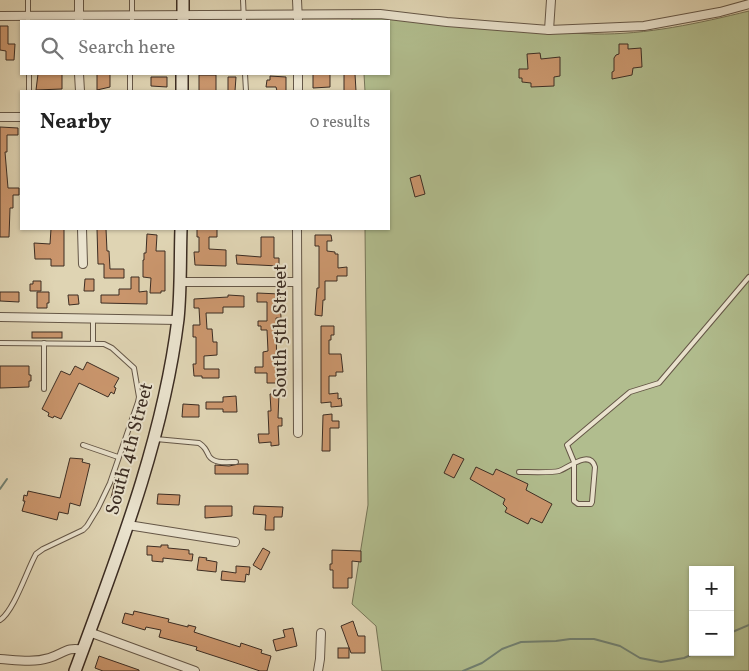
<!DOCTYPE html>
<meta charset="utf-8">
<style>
:root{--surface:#fff;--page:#f2f2f2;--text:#222;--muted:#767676;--line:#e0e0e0}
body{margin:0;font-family:Vollkorn,serif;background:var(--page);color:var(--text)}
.controls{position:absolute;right:15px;bottom:15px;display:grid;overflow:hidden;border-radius:0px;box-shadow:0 1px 4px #0004}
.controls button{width:45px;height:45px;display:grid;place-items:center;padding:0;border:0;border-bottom:1px solid var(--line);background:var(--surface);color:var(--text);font:25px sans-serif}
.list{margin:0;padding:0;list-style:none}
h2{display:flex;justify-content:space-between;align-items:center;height:65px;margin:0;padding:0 20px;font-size:21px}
h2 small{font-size:16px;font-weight:400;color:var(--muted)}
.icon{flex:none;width:28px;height:28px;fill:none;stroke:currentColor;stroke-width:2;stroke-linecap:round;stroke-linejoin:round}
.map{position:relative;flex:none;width:749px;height:671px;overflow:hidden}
.search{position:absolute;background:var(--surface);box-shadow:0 1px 4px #0004;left:20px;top:20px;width:370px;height:55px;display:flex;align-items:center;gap:12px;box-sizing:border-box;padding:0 18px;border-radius:0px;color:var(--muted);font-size:19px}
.panel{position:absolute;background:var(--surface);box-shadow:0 1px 4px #0004;left:20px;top:90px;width:370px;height:140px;border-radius:0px}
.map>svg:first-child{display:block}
.green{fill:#b1bd8e;stroke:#767558;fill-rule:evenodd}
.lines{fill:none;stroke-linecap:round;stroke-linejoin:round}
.stream{stroke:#718172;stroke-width:2}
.building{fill:#ca966d;stroke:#3c2d23}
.service-casing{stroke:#655747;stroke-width:6}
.minor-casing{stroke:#655747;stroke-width:10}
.secondary-casing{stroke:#3c2d23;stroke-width:14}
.service{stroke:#eae3ce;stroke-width:4}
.minor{stroke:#eae3ce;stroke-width:8}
.secondary{stroke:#eae3ce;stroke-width:11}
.labels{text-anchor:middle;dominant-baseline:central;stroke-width:4;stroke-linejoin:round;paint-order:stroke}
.street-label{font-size:19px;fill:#3c2d23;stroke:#eae3ce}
</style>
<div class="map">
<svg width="749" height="671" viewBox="0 0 749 671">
<rect width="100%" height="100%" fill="#dfd4b3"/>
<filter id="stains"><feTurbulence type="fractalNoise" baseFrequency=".004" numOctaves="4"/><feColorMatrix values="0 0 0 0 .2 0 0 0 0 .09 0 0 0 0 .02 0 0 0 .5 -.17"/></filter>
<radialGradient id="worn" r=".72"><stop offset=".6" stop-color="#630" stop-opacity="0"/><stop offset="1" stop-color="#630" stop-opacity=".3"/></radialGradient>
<path class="green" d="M749 11V671H382L376 626 352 604 368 505 365 229H389V91H365L364 74H389V21H352V17C433 20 514 32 595 34 646 35 700 23 749 11ZM693 570H730V652H693Z"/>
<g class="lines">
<g class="stream">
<path d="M0 489 7 479"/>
<path d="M730 633 749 625"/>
<path d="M463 671 482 663 502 649 521 642 556 641 570 639H594L620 646 640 658 661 662 684 658 698 652"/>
</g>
</g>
<g class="building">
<path d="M0 26H8V44H15L14 60H6V51L0 50Z"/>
<path d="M619 44H628V49L641 48 642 67 633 68 632 75 612 79V72L614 71V58L616 55 619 54Z"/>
<path d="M540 53 541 59 560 57V76L554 77V86L531 87V83L522 82V78H519V69H528L527 54Z"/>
<path d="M38 74H62V89L36 90Z"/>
<path d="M97 74H110V87L97 90Z"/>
<path d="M313 74H330V87L313 88Z"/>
<path d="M344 74H355L356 91H344Z"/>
<rect x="199" y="75" width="17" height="16"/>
<path d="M270 76 286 77V91H277L276 87H266L267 80H270Z"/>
<path d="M151 77H167V87L151 86Z"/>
<path d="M228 77H236L235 91H228Z"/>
<path d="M0 127 18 128V135H7V152H5L8 188H19V195H13V208H10L9 237H0Z"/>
<path d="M420 175 425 194 415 197 410 178Z"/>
<path d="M51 229H64V266H51V259H35L34 243 50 244Z"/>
<path d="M97 229H106L107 251H109L110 269H124V278H104V264H98Z"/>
<path d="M197 229H217V237H209V249L226 250V266L195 265 194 252H199V237H197Z"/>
<path d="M147 234 157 235 156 251H165V291H161V293H150L151 278 143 277V260H144V253H146Z"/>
<path d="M315 235H331L332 241H327V251L335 252V254H338V268L347 267V276H337V281H325V300H323L322 316 315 315 317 288H319V246H315Z"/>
<path d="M261 237H274V258H279V266L237 264 236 255 261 257Z"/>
<path d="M131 277H139V292L147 291V304L101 303V295H119V289H131Z"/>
<path d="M85 279H94V291H84Z"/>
<path d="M33 281H41V291H30V284H33Z"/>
<path d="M0 292H19V302L0 301Z"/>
<path d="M37 292H49V303H47V308H37Z"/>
<path d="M257 293 280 294 281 318H276L277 383H267V373H255V367H263V352L268 351 267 330H261V326H258V321H267V302H257Z"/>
<path d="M68 295H78L79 304 69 305Z"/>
<path d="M228 295 244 296V307H223V313H206L207 329H212L213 342H217V355L204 356V369H219V378H202V376H194L193 364H196V337H193V325H200L199 308H194V299L228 297Z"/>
<path d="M321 326H334V335H331V340H329V354H341L343 372H336V376H329V394L338 393V399L341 398 342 406 331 407V402L321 403Z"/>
<rect x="32" y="332" width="30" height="6"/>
<path d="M87 362 119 378 114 387 116 388 114 394 111 392 108 397 79 383 61 419 54 416 53 418 48 416 49 413 42 409 61 371 70 375 75 366 83 370Z"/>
<path d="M0 366H29V375H31V381H29V387L0 388Z"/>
<path d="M270 394H279L278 418H282V426H278L279 445 271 446V442L259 443 258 434H269L268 411H271Z"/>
<path d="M236 396 237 412H223V409H206V402H223V397Z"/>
<path d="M183 404 199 405V417H182Z"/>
<path d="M332 414V421H339V428H330V451H322L323 415Z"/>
<path d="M453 454 464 459 454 478 444 473Z"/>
<path d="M70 458 83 459 82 462 90 464 80 506 70 503 68 514 59 512 57 520 22 511 25 501H23L24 495 27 496 28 491 60 498Z"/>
<path d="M239 464H248V474H215V465L229 466Z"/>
<path d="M476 467 493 475 496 469 528 484 526 490 552 504 542 523 531 518 528 524 505 512 507 508 503 504 505 499 470 479Z"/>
<path d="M115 481 121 482 118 499 111 498Z"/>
<path d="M158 494 180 495 179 505 157 504Z"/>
<path d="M205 506H232V516L205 518Z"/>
<path d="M254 506 283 507 282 517H274V530H265L266 515 253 514Z"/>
<path d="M161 545H168V548L189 550V554H193L192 561 163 558V562L152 561V555H147V546L161 547Z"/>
<path d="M263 548 270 552 261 570 253 565Z"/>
<path d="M332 550 361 551V562L352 561V578H348V588H333V570H330V564H332Z"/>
<path d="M199 557 207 558 206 560 217 562 216 572 197 570Z"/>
<path d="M236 566 250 567 249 575 246 574 245 582 221 580 222 571 236 573Z"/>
<path d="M134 611 169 619 168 622 188 627V625L196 627 194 632 240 647 241 643 262 650 261 653 271 656 267 671H260L236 663 196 650 197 647 159 637 161 630 146 627 145 630 122 623 125 613 133 615Z"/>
<path d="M353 621 358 636H365V653H351L341 626Z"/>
<path d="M293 628 297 646 276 651 273 640 285 637 283 630Z"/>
<rect x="338" y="648" width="11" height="10"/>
<path d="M99 656 139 670V671H103L95 668Z"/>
</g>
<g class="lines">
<defs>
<g id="service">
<path d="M28 0V21"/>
<path d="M132 0V21"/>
<path d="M243 0 244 21"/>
<path d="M29 74V91"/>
<path d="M245 74 246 91"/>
<path d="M130 91V74"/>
<path d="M0 343 104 344 112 348 134 368 139 397 138 402 110 483 98 508 87 526 83 530 43 549 36 554C27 570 14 611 0 620"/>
<path d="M93 343V319"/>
<path d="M44 389V343"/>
<path d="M156 439 199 443C205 447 206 450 209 456 214 464 227 462 236 462"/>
<path d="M83 445 118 457"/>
<path d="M519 472C528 472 553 473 559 471 568 468 590 449 595 467L592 502 591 504H578L574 501V462L567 445 630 392 659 383 749 277"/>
</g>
<g id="minor">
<path d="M79 0V21"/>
<path d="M297 0 298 21"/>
<path d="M0 16 380 14 447 22 549 30 644 26 720 12 749 4"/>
<path d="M549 30 551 0"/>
<path d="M79 74 80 91"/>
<path d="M298 74V91"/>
<path d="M0 117H21"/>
<path d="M82 229 83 264"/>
<path d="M297 229 298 433"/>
<path d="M180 282H297"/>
<path d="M0 317 178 320"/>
<path d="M128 525 235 542"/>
<path d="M89 632 195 671"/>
<path d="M0 659C16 660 33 663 49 658 63 654 67 646 83 650"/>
<path d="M318 671 320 659 321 633"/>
</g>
<g id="secondary">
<path d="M183 21V0"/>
<path d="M182 91V74"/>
<path d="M75 671C117 557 163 441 178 319 181 289 180 259 181 229"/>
</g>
</defs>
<use href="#service" class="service-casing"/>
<use href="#minor" class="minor-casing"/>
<use href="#secondary" class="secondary-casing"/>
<use href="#service" class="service"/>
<use href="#minor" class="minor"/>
<use href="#secondary" class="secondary"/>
</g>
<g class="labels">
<g class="street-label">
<text transform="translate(281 331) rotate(-90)">South 5th Street</text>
<text transform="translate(130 449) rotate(-75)">South 4th Street</text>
</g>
</g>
<rect width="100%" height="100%" filter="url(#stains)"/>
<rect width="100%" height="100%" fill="url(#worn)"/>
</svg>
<div class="controls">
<button>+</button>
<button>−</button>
</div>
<div class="search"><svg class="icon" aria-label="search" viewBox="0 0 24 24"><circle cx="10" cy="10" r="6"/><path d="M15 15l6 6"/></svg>Search here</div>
<section class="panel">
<h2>Nearby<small>0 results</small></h2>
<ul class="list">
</ul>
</section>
</div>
